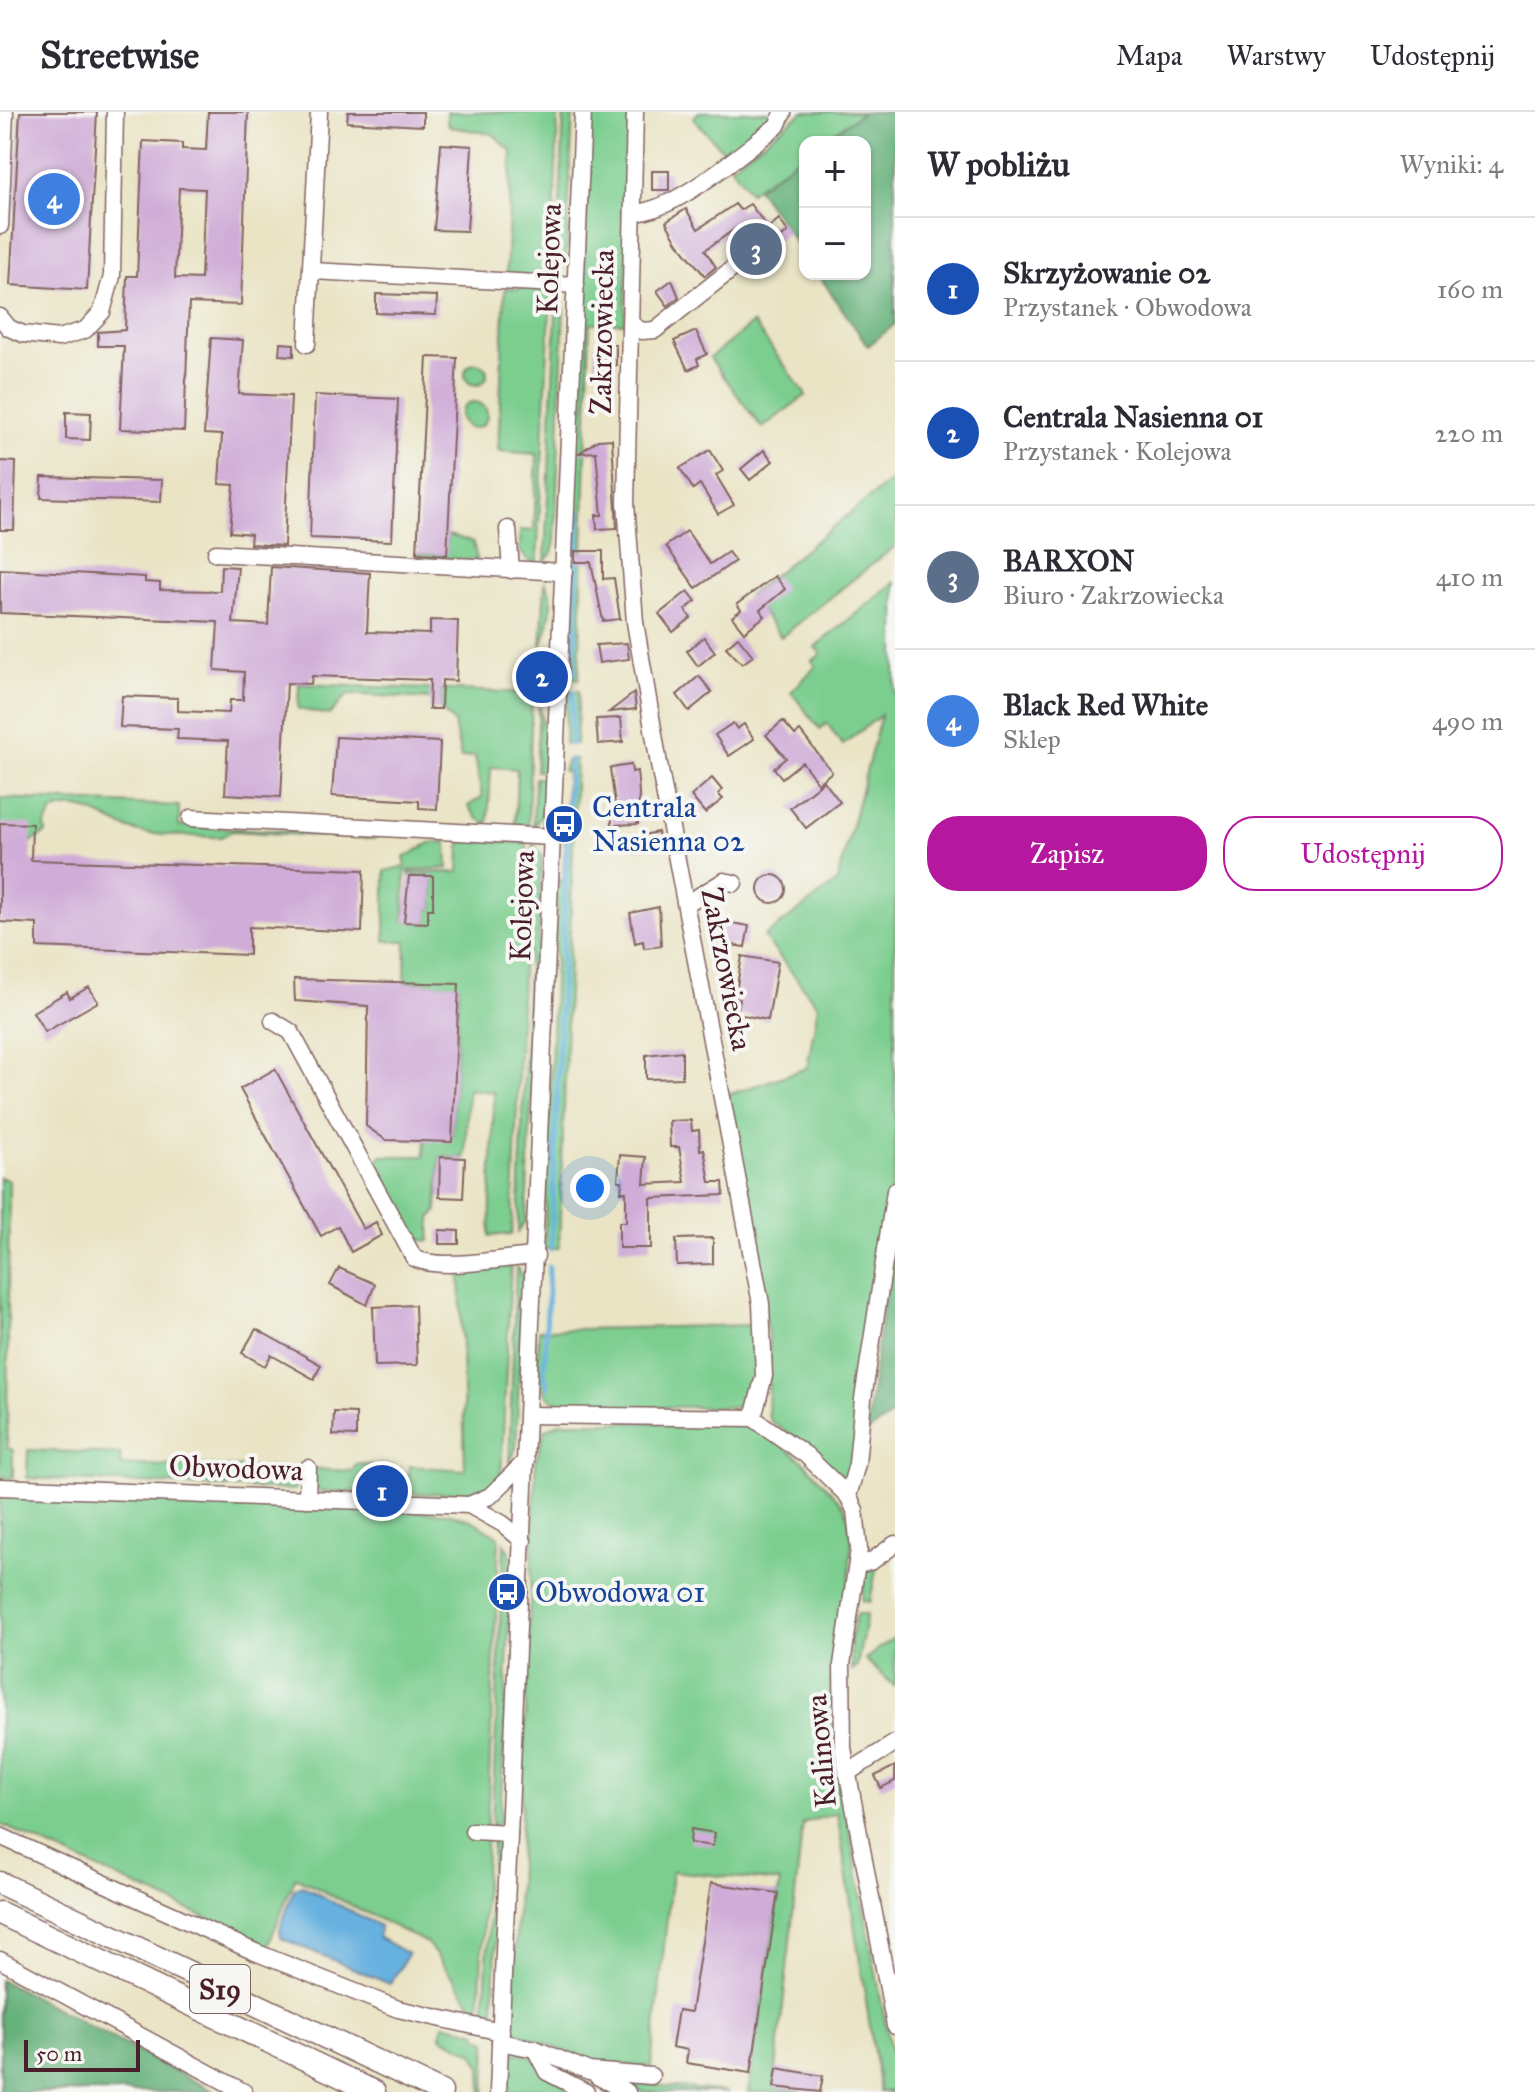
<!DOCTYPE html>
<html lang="pl">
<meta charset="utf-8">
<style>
:root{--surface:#fff;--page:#f2f2f3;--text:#2b2b33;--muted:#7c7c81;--line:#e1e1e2;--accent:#b5179e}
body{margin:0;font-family:"IM FELL Great Primer",serif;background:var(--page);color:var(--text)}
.controls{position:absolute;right:24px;top:24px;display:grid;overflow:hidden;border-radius:16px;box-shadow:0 2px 6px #0004}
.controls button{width:72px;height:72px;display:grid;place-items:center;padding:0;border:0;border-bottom:2px solid var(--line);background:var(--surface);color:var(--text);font:40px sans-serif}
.scale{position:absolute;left:24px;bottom:20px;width:116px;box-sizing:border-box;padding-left:8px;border:4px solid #4a1f2b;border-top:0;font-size:22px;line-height:28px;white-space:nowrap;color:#4a1f2b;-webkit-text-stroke:6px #f6f6f2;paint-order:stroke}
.you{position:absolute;left:590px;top:1076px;width:28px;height:28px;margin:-20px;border:6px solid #fff;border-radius:50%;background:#1a73e8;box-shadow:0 0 0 12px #1a73e833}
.badge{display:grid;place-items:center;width:52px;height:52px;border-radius:50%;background:var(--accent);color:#fff;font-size:26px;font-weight:700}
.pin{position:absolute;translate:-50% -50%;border:4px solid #fff;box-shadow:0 2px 8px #0006}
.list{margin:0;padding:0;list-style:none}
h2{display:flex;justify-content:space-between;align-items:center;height:104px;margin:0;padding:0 32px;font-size:34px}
h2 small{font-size:26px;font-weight:400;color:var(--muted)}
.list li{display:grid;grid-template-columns:52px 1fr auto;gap:24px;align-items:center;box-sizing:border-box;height:144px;padding:0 32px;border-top:2px solid var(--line)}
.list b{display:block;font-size:30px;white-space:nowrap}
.list p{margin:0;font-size:26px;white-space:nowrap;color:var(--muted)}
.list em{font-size:26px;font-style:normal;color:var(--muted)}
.actions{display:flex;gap:16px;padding:24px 32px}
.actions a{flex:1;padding:18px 0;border:2px solid var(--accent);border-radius:32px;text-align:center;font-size:28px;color:var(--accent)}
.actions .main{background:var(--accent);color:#fff}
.map{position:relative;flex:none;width:895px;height:1980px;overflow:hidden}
header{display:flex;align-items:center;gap:48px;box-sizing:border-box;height:112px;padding:0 40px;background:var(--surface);border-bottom:2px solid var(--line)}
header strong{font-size:38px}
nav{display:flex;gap:44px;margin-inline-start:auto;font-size:28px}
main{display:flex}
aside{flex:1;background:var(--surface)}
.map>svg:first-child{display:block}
.green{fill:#7cce8f;stroke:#63765d;stroke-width:2}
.forest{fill:#65b17a;stroke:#586852;stroke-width:2}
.water{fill:#66b1df;stroke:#586885;stroke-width:2}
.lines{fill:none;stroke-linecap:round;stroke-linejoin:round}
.stream{stroke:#66b1df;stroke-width:5}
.building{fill:#d0add8;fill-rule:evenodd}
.minor-casing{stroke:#826461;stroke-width:19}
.highway-casing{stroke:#826461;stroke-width:25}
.minor{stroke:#fff;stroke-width:16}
.highway{stroke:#fff;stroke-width:22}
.labels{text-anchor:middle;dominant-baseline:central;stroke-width:8;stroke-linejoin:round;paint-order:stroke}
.shield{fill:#f6f6f2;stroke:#7e6067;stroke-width:2}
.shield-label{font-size:28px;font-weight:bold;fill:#4a1f2b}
.street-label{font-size:30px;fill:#4a1f2b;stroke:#f6f6f2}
.transit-label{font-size:30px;fill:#164399;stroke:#f6f6f2;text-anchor:start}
</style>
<header>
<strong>Streetwise</strong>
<nav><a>Mapa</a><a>Warstwy</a><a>Udostępnij</a></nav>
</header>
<main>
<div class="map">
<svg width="895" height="1980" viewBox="0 0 895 1980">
<rect width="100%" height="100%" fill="#f6f6f2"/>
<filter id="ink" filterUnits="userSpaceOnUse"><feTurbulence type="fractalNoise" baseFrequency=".0125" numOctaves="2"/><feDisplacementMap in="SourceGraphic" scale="16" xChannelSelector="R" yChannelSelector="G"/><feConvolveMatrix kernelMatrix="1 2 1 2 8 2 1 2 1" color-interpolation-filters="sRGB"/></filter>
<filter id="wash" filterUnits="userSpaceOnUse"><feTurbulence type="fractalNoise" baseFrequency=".006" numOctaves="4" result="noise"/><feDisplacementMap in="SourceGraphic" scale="32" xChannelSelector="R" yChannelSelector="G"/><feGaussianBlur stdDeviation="1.8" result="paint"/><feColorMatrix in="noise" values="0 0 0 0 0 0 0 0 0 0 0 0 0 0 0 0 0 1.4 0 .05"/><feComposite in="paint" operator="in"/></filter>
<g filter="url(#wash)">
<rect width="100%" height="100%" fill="#eae4c5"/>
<g class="green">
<path d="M447 0H558L552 166 506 165 512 40 493 22 451 15 447 11Z"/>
<path d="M564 0H573L566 149 557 164Z"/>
<path d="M591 0H630L625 211H590L579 567 567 566Z"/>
<path d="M699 0H769L772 8 729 45 693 6Z"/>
<path d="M803 0H863L821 30H805V41L750 80 731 54Z"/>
<path d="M505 176 551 178 537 452 526 447 520 438V418L534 419 537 342 498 339Z"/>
<path d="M557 179 564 193 555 429 552 441 545 449Z"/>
<path d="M753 211 806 283 762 316 710 246Z"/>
<circle cx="476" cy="262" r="11"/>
<circle cx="474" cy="303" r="13"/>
<path d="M895 365V434L781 525 749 483Z"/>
<path d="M448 423 473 430 477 448 419 445 417 442 446 443Z"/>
<path d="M545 470C558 490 547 515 541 535Z"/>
<path d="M895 470V1058L878 1149 853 1360 845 1368 800 1329 771 1310 768 1303 770 1235 728 983 807 956 818 894 764 825 837 770 881 603 842 633 827 611 820 617 791 580 816 554 812 549 821 542 815 535Z"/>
<path d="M299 572 532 581 528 714 515 713 517 657 491 655 488 712 478 707 468 694 482 685 475 644 461 646 454 611 441 597V579L430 587 348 582 329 603 298 597Z"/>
<path d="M567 579H579L576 632H565Z"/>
<path d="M539 593 545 621V659H536Z"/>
<path d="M576 647 559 1136 544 1137 558 769 563 768 567 660 563 658 567 648Z"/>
<path d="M535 666H544C544 682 547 702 533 714Z"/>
<path d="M0 686 179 694V714L377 723 374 727 232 719 221 725C195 724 169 724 144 721 110 716 91 686 53 699L45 714 46 721 31 730 0 711Z"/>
<path d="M463 728 527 731 512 1122 490 1124 494 980 468 977 465 1046 440 1045 437 1099 431 1106 430 1129C405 1131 383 1073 372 1053L381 1044H424L425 1029 452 1025 459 873 405 870 406 829H385V759L406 754 404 746 430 731 447 730 448 756 405 759 404 809 428 811V797H433V765L409 764V761L459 760 460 736Z"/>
<path d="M533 731 542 744 526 1108 518 1120Z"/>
<path d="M0 1065 9 1069 7 1336 13 1338V1366L0 1365Z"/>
<path d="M511 1154 501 1366 481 1380 415 1382 408 1376 409 1354 465 1358 460 1157Z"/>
<path d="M516 1154 523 1167 516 1335 509 1354Z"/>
<path d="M754 1213 758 1263 751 1287 737 1295H569C530 1286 538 1249 539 1218Z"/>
<path d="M561 1310 739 1311 767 1322 803 1349 845 1395 852 1425 849 1470 835 1532 832 1603 838 1658 895 1962V1980H880L837 1701 803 1711 774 1975 802 1980H748L780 1770 672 1759 651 1955 592 1950 512 1918 536 1349 545 1318Z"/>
<path d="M28 1338 120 1342 121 1353 301 1356V1370L293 1378 27 1366Z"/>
<path d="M356 1352 393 1354 389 1379 321 1380 317 1377 313 1357 353 1359Z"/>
<path d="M0 1382 447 1401 471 1408 499 1425 479 1909 472 1892 427 1831 295 1765 268 1834 0 1712Z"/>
<path d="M504 1431 511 1443V1470L503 1469Z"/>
<path d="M878 1448 870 1490 862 1489 864 1459Z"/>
<path d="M501 1489H510L500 1710 492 1715Z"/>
<path d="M857 1502H867L857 1554 852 1558 850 1529Z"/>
<path d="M895 1525V1575L865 1547Z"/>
<path d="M493 1725 499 1727 494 1898 484 1911Z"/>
<path d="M443 1912 478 1920V1925L487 1929 485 1980H482L481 1955 474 1941 441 1925Z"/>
<path d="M518 1940 530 1944 573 1980 536 1976 508 1980 510 1945Z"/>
<path d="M621 1970 728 1980H643Z"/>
</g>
<g class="forest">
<path d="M863 0H895V212L868 234 818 162H865V30H821Z"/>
<path d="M805 41V144L757 76Z"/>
<path d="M895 1099V1301L866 1321Z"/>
<path d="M0 1868 17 1876 215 1980H0Z"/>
</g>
<path class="water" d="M302 1774 380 1814 378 1825 408 1842 390 1872 281 1826 280 1817 294 1777Z"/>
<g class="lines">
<g class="stream">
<path d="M574 561 579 400"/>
<path d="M571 632 573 579"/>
<path d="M551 1137 570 647"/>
<path d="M548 1275 544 1261 549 1155"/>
</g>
</g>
<g id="blocks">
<g class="building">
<path d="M20 0H97L87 178 10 173Z"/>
<path d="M208 0H248L241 193 189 191 184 319 120 317 124 234H98V220L125 218 127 164H137L143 29 182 31V37L206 38ZM179 76 205 77 201 167 175 166Z"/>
<path d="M348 0H423V14L347 10Z"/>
<path d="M441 32 472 34 467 119 434 118Z"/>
<rect x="652" y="59" width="17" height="19"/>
<path d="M735 92 740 98 750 92 768 116 779 107 788 120 762 140 756 132H746L735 117 705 138 716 155 705 164 677 130 666 110 686 97 698 117Z"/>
<path d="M672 168 679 185 668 194 657 179Z"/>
<path d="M376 182 437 184 436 203 376 201Z"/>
<path d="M696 219 707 242 697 247 699 253 688 258 674 229Z"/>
<path d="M211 226 243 228 239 282 291 284 284 434 250 432 251 422 230 420 234 373 219 372 222 323 204 322Z"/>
<path d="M280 231 294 232V244L279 243Z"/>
<path d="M595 233H616V253L595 254Z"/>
<path d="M427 245 457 246 447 443 417 441Z"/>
<path d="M315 283 398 287 392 429 310 426Z"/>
<path d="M66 300 91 301 90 328 66 327Z"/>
<path d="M612 327 617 416 597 417 596 403H602L596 340 579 341 598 328Z"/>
<path d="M710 338 723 359 716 363 734 393 718 402 700 372 693 377 680 356Z"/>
<path d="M764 338 773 349 750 368 741 357Z"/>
<path d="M0 349 16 350 14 418H0Z"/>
<path d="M42 365 162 368 161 390 41 386Z"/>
<path d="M687 419 710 452 728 440 735 449 696 476 666 434Z"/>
<path d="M575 439H603V467L614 466 620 507 603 509 591 450H575Z"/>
<path d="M221 454 238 455 233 511 268 513 271 455 370 461 367 520 430 522V508L458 509 456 569 442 568 441 597H429L430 568 312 564 311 572 287 571 281 685 225 682 228 629 177 627 178 617 120 615 122 584 178 586V599L229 601 230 588H243L244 560 215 558 218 510 0 501V457L145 465V470L160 471V478L220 479Z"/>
<path d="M775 464 785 477 760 498 765 504 744 520 732 505 741 498 737 492Z"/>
<path d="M688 479 696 489 685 498 691 506 673 520 659 502Z"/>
<path d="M704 525 715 540 698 554 687 539Z"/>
<path d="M738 525 753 544 742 552 726 535Z"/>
<path d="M627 531 629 547 599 551 596 533Z"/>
<path d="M699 564 712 580 689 599 677 583Z"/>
<path d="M634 581 636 597 609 600Z"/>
<path d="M621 606 623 630 598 632 596 607Z"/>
<path d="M783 609 795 623 800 619 832 660 818 671 802 650 782 666 774 656 786 646 766 623Z"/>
<path d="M733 611 737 617 744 612 754 627 729 644 715 623Z"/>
<path d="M336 625 440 630 437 697 419 696V689L332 684Z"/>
<path d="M631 653 632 660 637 659 639 681 638 712 612 713 611 692H615L610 656Z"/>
<path d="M712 666 722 678 718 682 723 687 705 701 691 684Z"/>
<path d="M824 669 840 690 806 716 790 696Z"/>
<path d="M0 711 32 712 31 748 364 758 362 820 249 815V843L37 835V812L0 810Z"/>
<path d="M658 720 660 732 635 737 632 725Z"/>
<circle cx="772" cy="777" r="14"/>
<path d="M409 764H433V797H428V811L404 810Z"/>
<path d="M659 795 661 834 644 836 643 829 635 831 630 801Z"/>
<path d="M715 808 749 814 745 835 711 830Z"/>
<path d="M742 844 778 850 768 908 737 902 740 887 735 886Z"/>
<path d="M294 867 459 872 452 1030 386 1028 366 1014 368 894 295 889Z"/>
<path d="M89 875 98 890 45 920 33 900 67 880 70 886Z"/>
<path d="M682 939V966L646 967V943Z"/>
<path d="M275 957 363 1117 376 1110 382 1123 351 1140 338 1114 321 1124 240 977Z"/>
<path d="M691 1008 692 1019 699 1018 700 1038 704 1037 710 1070H723L724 1083 651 1086V1136H619V1110H626V1080H621L622 1069H618L620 1043 646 1045 644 1072 685 1070 679 1035H670L669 1009Z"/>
<path d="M440 1045 465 1046 463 1086 439 1085Z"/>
<path d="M439 1118 459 1119V1132H439Z"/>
<path d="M713 1126V1152L677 1153 676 1127Z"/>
<path d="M339 1156 375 1172 367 1193 330 1173Z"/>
<path d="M415 1193 417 1253 375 1254 373 1195Z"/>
<path d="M256 1217 321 1253 314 1267 271 1243 265 1254 242 1241Z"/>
<path d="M334 1300 356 1301V1324L333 1323Z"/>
<path d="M895 1654V1669L881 1676 875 1664Z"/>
<path d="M691 1717 715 1721 713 1734 690 1731Z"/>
<path d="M711 1771 778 1781 751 1961 686 1951 688 1938 672 1935 678 1898 691 1900Z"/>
<path d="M777 1956 823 1964 820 1980 774 1975Z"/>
</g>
</g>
</g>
<g filter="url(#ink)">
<use href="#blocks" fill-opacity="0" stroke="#826461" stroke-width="2"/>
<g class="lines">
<defs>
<g id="minor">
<path d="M635 0 626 391 635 510 660 658 761 1192 764 1264 753 1306"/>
<path d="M633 101C676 100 742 40 777 14L783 1"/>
<path d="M0 114 5 0"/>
<path d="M312 159 576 173"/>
<path d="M0 205 9 216 23 222 59 226 85 218 102 200 112 164 115 0"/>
<path d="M631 212 642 219 655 218 751 142"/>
<path d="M307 232 319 0"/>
<path d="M508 417 511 458"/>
<path d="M216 441 564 460"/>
<path d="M191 706 553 725"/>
<path d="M686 792 724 769 734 771"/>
<path d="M273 909 291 920 414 1146C441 1160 505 1145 536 1144"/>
<path d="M528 1303 753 1306 806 1343 848 1384 855 1398 859 1437 842 1553 843 1636 895 1914"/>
<path d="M0 1375 469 1393 503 1412 523 1429"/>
<path d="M848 1384 857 1352 863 1287 895 1079"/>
<path d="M307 1387 308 1356"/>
<path d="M469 1393 490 1384 526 1349"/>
<path d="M858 1453 872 1449 895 1432"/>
<path d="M847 1661 895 1631"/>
<path d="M473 1719 509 1721"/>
<path d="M0 1724 255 1840 398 1897 501 1920"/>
<path d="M0 1848 244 1980"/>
<path d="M500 1930 535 1937 589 1959 651 1964"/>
<path d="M535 1937 547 1960 586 1980"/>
<path d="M597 1964 627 1980"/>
<path d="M498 1980 583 0"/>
</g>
<g id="highway">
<path d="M0 1771 441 1980"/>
<path d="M0 1801 374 1980"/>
</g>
</defs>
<use href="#minor" class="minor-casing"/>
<use href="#highway" class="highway-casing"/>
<use href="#minor" class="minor"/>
<use href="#highway" class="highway"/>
</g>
</g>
<defs>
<symbol id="bus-disc" viewBox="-11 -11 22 22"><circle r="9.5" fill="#1a4fb4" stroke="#f6f6f2"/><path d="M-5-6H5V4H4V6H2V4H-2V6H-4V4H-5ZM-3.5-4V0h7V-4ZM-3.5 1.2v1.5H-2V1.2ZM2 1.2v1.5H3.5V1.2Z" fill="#fff"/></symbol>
</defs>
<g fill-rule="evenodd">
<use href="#bus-disc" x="542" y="690" width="44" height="44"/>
<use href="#bus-disc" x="485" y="1458" width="44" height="44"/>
</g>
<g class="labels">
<rect class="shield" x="190" y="1853" width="60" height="48" rx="6"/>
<g class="shield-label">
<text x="220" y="1877">S19</text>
</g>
<g class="street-label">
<text transform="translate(549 147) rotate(-88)">Kolejowa</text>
<text transform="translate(602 220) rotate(-89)">Zakrzowiecka</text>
<text transform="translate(522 794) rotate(-88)">Kolejowa</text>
<text transform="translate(727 857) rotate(79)">Zakrzowiecka</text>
<text transform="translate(236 1356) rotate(2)">Obwodowa</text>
<text transform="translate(821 1639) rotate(-95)">Kalinowa</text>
</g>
<g class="transit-label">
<text x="592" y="695">Centrala<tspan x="592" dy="34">Nasienna 02</tspan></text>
<text x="535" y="1480">Obwodowa 01</text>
</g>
</g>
</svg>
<div class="controls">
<button>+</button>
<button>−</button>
</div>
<div class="scale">50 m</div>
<div class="you"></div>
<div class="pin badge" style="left:382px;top:1379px;background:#1a4fb4">1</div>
<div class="pin badge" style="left:542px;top:565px;background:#1a4fb4">2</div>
<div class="pin badge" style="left:756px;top:137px;background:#5c6f8a">3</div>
<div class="pin badge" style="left:54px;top:87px;background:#3f7fe0">4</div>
</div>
<aside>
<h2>W pobliżu<small>Wyniki: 4</small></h2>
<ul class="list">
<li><span class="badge" style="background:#1a4fb4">1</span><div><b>Skrzyżowanie 02</b><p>Przystanek · Obwodowa</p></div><em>160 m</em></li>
<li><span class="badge" style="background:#1a4fb4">2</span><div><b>Centrala Nasienna 01</b><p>Przystanek · Kolejowa</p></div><em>220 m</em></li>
<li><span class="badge" style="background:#5c6f8a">3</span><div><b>BARXON</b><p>Biuro · Zakrzowiecka</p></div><em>410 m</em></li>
<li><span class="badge" style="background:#3f7fe0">4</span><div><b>Black Red White</b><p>Sklep</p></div><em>490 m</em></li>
</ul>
<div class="actions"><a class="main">Zapisz</a><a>Udostępnij</a></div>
</aside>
</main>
